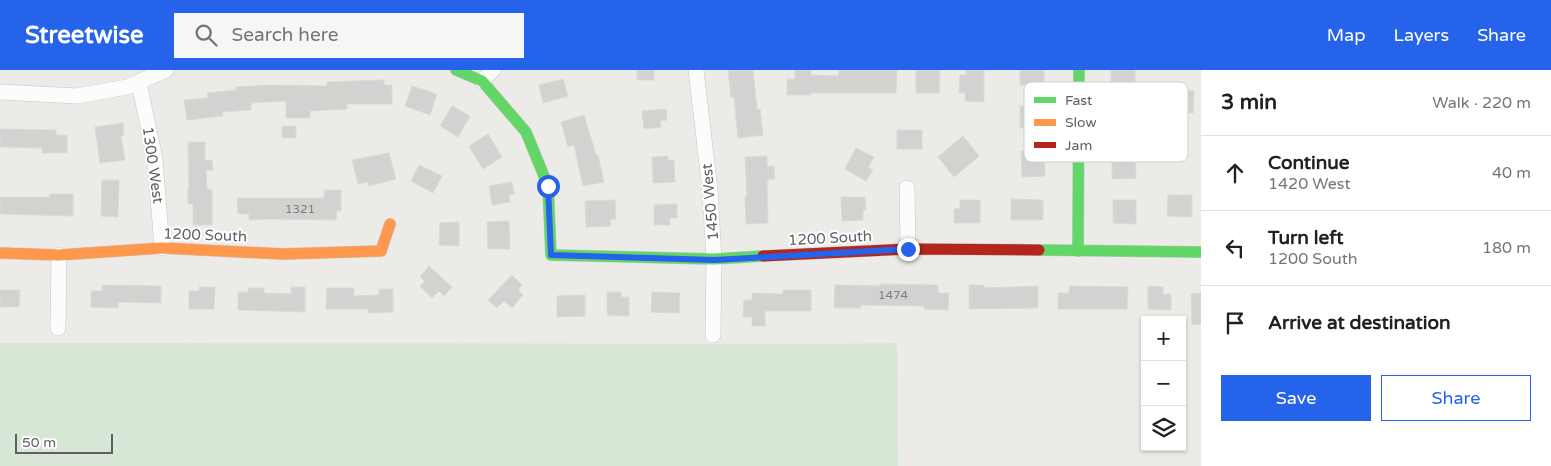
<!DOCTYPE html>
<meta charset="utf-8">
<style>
:root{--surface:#fff;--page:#f6f6f6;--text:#202124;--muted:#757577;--line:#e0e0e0;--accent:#2563eb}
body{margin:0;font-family:"Varela Round",sans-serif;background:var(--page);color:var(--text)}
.controls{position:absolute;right:15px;bottom:15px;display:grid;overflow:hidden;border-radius:0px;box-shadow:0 1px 4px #0004}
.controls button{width:45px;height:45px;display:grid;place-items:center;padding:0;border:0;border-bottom:1px solid var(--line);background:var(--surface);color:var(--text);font:25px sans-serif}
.scale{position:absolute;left:15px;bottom:12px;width:98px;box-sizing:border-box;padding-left:5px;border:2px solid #5d6064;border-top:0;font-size:14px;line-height:18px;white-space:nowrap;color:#5d6064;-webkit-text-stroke:4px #fff;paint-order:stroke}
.stop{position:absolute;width:15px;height:15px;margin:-11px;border:4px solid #2563eb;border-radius:50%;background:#fff}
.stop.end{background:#2563eb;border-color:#fff;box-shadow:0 1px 5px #0008}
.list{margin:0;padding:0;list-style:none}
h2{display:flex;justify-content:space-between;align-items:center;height:65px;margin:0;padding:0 20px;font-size:21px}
h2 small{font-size:16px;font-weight:400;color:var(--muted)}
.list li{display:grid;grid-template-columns:32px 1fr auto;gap:15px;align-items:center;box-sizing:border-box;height:75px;padding:0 20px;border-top:1px solid var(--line)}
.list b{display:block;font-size:19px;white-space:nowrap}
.list p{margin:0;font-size:16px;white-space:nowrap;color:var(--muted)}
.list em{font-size:16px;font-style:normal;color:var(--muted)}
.actions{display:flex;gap:10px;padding:15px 20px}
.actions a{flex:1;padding:11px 0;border:1px solid var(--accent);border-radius:0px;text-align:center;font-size:18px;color:var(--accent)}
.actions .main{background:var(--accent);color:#fff}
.icon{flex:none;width:28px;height:28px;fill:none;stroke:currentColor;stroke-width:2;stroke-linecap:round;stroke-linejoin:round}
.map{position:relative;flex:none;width:1201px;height:396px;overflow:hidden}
header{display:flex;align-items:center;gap:30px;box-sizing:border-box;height:70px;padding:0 25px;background:var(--accent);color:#fff}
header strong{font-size:24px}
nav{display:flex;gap:28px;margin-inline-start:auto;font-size:18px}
.search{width:350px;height:45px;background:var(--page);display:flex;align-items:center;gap:12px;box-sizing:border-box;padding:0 18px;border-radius:0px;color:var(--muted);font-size:19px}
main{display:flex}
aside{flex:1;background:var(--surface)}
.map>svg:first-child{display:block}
.green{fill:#d7e6d5}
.building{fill:#d3d2d0;stroke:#dcdad7}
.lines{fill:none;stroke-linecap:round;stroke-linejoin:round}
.street-casing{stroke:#c7c7c7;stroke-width:16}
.fast-casing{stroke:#c9c9c8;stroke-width:12}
.slow-casing{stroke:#c9c9c8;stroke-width:12}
.jam-casing{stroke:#c9c9c8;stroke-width:12}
.street{stroke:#fcfcfc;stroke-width:15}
.fast{stroke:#63d668;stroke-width:11}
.slow{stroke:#ff974d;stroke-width:11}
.jam{stroke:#b3261e;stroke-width:11}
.route{stroke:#2563eb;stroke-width:6}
.labels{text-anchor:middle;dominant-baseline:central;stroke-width:4;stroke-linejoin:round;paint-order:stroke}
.number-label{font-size:12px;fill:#7c7e80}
.street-label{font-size:15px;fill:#5d6064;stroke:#fff}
.key{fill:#fff;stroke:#cecfd0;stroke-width:1}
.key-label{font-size:14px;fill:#5d6064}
</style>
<header>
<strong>Streetwise</strong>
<div class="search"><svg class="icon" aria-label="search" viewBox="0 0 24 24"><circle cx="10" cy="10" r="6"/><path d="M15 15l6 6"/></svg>Search here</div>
<nav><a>Map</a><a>Layers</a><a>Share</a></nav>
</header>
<main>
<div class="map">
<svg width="1201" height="396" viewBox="0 0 1201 396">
<rect width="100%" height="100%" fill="#ecebe8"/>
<path class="green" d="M0 273 825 274 897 273 898 396H0Z"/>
<g class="building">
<rect x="637" y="0" width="17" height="10"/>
<path d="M737 0H753L757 39H760L763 65 738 68 734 27H731L728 1Z"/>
<path d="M795 0H811V5L838 6 839 0H897L896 23H811V25H787V9H795Z"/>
<path d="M916 0H940L939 23H916Z"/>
<path d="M966 0H984V32L965 31V23H959L960 5H966Z"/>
<rect x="1020" y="0" width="24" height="15"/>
<path d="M1111 0H1135V16L1111 15Z"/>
<path d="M563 9 568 26 543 33 539 15Z"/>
<path d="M384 10V15H392V34H347V39L310 41V48H286V31L251 33V40L222 42 223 46 187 50 184 30 208 28 207 23 236 20V17L269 15 327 16V12Z"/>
<path d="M412 16 437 24 430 45 405 36Z"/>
<path d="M1168 20 1194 21 1193 43 1167 42Z"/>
<path d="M452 36 470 46 458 67 440 56Z"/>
<path d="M1020 36H1044V50H1035L1036 57 1020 58Z"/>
<path d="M666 39 667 50 660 51 661 57 644 59 642 41Z"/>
<path d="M584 45 596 85H598L604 112 583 116 574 75 568 77 561 52Z"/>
<path d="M123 53 124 65 121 66 125 90 100 93 95 57Z"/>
<rect x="282" y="56" width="14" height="12"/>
<path d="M0 59 56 60V65H67V83H42V78L0 77Z"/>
<rect x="897" y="60" width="25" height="19"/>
<path d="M488 64 502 87 483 99 469 76Z"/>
<path d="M963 66 979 86 954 107 938 87Z"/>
<path d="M188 72H205V90H212L213 100H206L207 119 212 120V155H193V134H188V119H189Z"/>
<path d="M856 78 874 87 868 98 873 100 866 111 845 99Z"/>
<path d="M1044 80 1045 106 1022 107 1021 81Z"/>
<path d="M389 83 396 109 369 116 368 112 358 114 352 90Z"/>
<path d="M1112 83H1135L1136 108 1112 109Z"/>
<path d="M668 86V90H674L675 112 653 113 652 87Z"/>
<path d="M767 86V96H774L775 109 767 110 768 153 746 154 745 126H747L745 87Z"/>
<path d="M419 95 442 106 433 123 411 111Z"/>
<path d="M102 110H119L118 147 101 146Z"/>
<path d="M512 112 514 124 509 125 510 132 492 135 489 116Z"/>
<path d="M324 120H341V141H337L336 150 269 149 249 150V144H238L237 128H324Z"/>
<path d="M50 124H73V146L0 144V127H50Z"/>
<path d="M1168 125H1192V147L1167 146Z"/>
<path d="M841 127H865L866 140H863V150L842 151Z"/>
<path d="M1011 129 1043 130V150H1011Z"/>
<path d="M615 130 616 149H610L611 156 586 157 585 131Z"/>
<path d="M960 130H980V153H954V139L960 138Z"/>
<path d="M1113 130H1136V154L1113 153Z"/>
<path d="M677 134V148H670V155H654V135Z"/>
<path d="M509 151 510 179H488L487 152Z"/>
<path d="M459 152V176L439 175 440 153Z"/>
<path d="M429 196 452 217 444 226 439 221 432 228 420 216 425 211 420 207Z"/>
<path d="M512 205 522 215 518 220 523 225 512 238 504 231 497 238 488 230Z"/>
<path d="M880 214 938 215V223H949L948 240 924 239V236L861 235V238H834L835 215 880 216Z"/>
<path d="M102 215 161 216V233L118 232V238L91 237V221H102Z"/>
<path d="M969 215H984V218L1038 216V238L969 239Z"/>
<path d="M1069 216 1128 217 1127 239H1058V223H1069Z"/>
<path d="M1148 216 1163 217V224H1171V240L1148 239Z"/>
<path d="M199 217H215L214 239H189V221H199Z"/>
<path d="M291 217H305V242L238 240V222H248V218H264V223L291 224Z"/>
<path d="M327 218H354V226L379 225V219H393V242L368 243V239H326Z"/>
<path d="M0 220H20L19 237H0Z"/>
<path d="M783 220H811V241H765V256H752V247H743L744 230H752V223L783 224Z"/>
<path d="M607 222H621V227H629V246L607 245Z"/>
<path d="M652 222 680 223 679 243 651 242Z"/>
<path d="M1201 223V254L1192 255 1191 224Z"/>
<path d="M585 225V246L557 247V226Z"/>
</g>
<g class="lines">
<defs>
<g id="street">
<path d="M696 0 710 120 714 189 713 265"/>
<path d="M482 11 493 0"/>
<path d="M139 13 155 89 162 178"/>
<path d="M0 22 77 26 127 17 166 0"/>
<path d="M907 118 908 179"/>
<path d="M58 258 59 185"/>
</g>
<g id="fast">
<path d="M456 0 482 11 526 62 548 116 551 185 714 189 763 186"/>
<path d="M1039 180 1201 182"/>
<path d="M1078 181 1079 0"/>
</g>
<path id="slow" d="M0 183 59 185 162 178 283 184 381 181 390 154"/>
<path id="jam" d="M763 186 908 179 1039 180"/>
</defs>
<use href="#street" class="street-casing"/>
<use href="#fast" class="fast-casing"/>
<use href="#slow" class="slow-casing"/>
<use href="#jam" class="jam-casing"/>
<use href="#street" class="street"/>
<use href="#fast" class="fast"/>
<use href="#slow" class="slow"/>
<use href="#jam" class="jam"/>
</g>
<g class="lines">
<path class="route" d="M548 116 551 185 714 190 908 179"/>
</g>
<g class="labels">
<g class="number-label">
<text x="300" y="139">1321</text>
<text x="893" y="225">1474</text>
</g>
<g class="street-label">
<text transform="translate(153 95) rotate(82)">1300 West</text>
<text transform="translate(710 132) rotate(-95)">1450 West</text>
<text transform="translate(205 165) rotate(2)">1200 South</text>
<text transform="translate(830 168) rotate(-3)">1200 South</text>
</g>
</g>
<rect x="1024" y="12" width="164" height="80" rx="8" class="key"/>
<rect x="1034" y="27" width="22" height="6" fill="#63d668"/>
<rect x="1034" y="49" width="22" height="7" fill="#ff974d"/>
<rect x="1034" y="72" width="22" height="6" fill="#b3261e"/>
<g class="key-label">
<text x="1065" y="35">Fast</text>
<text x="1065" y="57">Slow</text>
<text x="1065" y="80">Jam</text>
</g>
</svg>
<div class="controls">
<button>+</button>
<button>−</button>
<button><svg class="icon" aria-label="layers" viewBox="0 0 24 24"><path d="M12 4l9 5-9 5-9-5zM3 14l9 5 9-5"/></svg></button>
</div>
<div class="scale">50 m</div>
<div class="stop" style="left:548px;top:116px"></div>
<div class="stop end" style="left:908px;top:179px"></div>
</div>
<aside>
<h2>3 min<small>Walk · 220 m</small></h2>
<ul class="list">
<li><svg class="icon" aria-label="ahead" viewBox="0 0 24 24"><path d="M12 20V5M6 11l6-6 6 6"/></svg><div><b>Continue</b><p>1420 West</p></div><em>40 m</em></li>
<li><svg class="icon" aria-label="left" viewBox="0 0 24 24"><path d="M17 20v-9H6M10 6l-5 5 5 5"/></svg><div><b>Turn left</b><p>1200 South</p></div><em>180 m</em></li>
<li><svg class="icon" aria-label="arrive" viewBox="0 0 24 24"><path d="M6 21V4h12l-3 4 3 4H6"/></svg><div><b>Arrive at destination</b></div></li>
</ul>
<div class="actions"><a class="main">Save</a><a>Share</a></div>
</aside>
</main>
